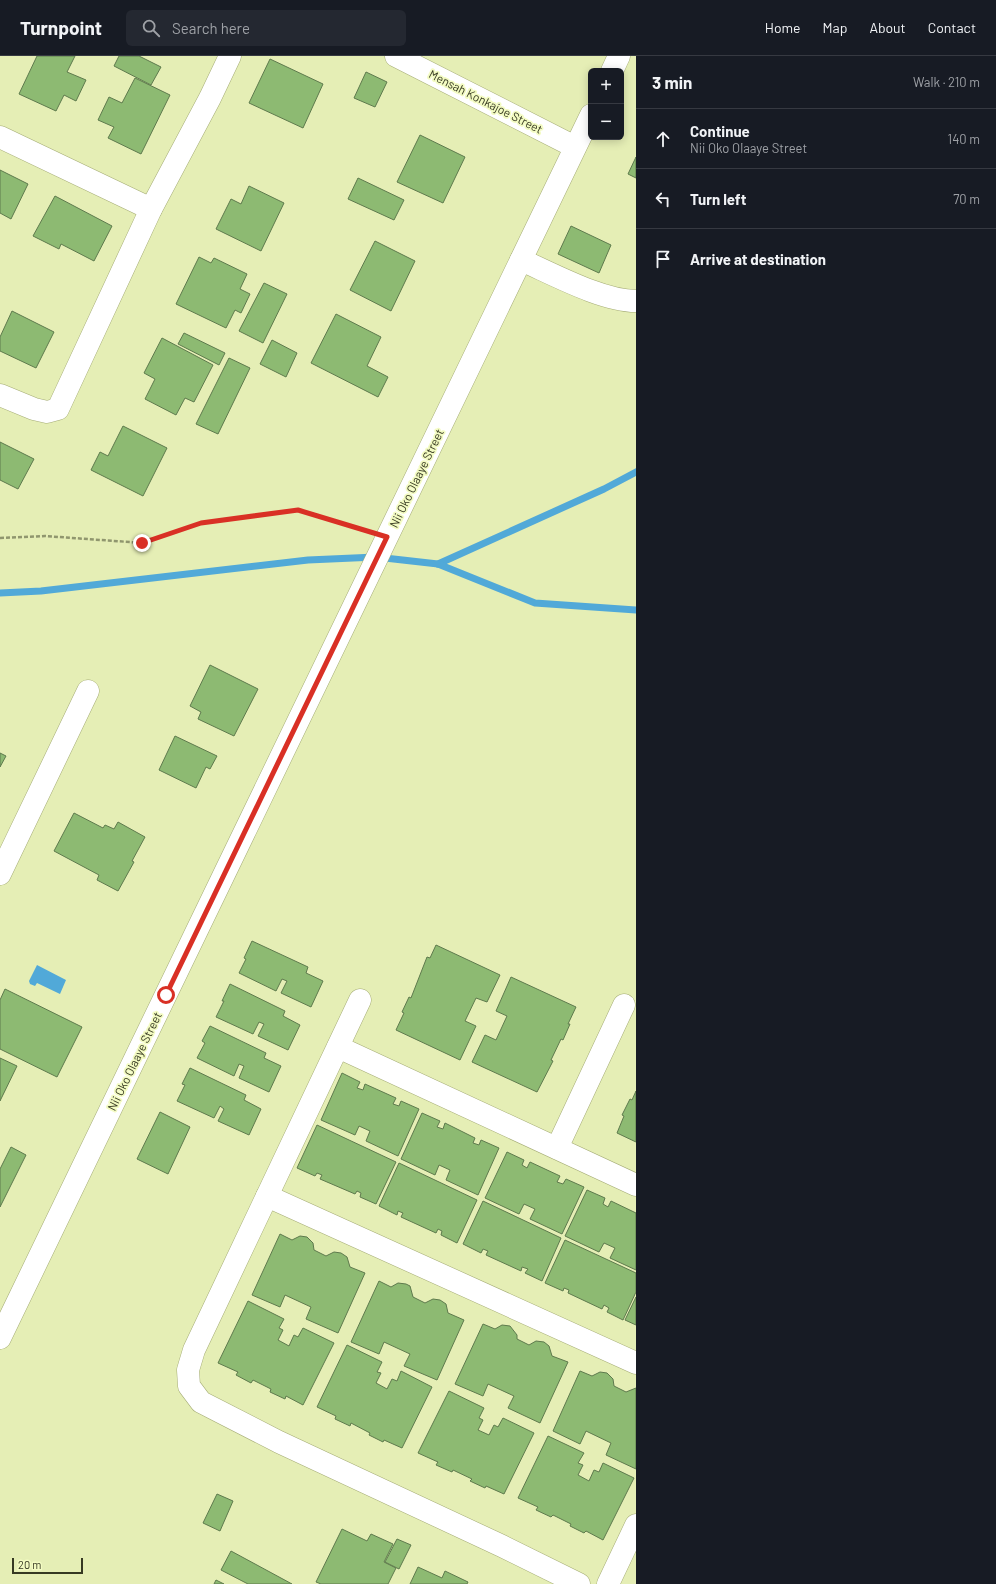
<!DOCTYPE html>
<meta charset="utf-8">
<style>
:root{--surface:#171b24;--page:#242831;--text:#f1f3f6;--muted:#9ea1a6;--line:#363941}
body{margin:0;font-family:Barlow,sans-serif;background:var(--page);color:var(--text)}
.controls{position:absolute;right:12px;top:12px;display:grid;overflow:hidden;border-radius:6px;box-shadow:0 2px 10px #0003}
.controls button{width:36px;height:36px;display:grid;place-items:center;padding:0;border:0;border-bottom:1px solid var(--line);background:var(--surface);color:var(--text);font:20px sans-serif}
.scale{position:absolute;left:12px;bottom:10px;width:71px;box-sizing:border-box;padding-left:4px;border:2px solid #363922;border-top:0;font-size:11px;line-height:14px;white-space:nowrap;color:#363922;-webkit-text-stroke:3px #f3fbc2;paint-order:stroke}
.stop{position:absolute;width:12px;height:12px;margin:-9px;border:3px solid #d93025;border-radius:50%;background:#fff}
.stop.end{background:#d93025;border-color:#fff;box-shadow:0 1px 4px #0008}
.list{margin:0;padding:0;list-style:none}
h2{display:flex;justify-content:space-between;align-items:center;height:52px;margin:0;padding:0 16px;font-size:17px}
h2 small{font-size:13px;font-weight:400;color:var(--muted)}
.list li{display:grid;grid-template-columns:26px 1fr auto;gap:12px;align-items:center;box-sizing:border-box;height:60px;padding:0 16px;border-top:1px solid var(--line)}
.list b{display:block;font-size:15px;white-space:nowrap}
.list p{margin:0;font-size:13px;white-space:nowrap;color:var(--muted)}
.list em{font-size:13px;font-style:normal;color:var(--muted)}
.icon{flex:none;width:22px;height:22px;fill:none;stroke:currentColor;stroke-width:2;stroke-linecap:round;stroke-linejoin:round}
.map{position:relative;flex:none;width:636px;height:1528px;overflow:hidden}
header{display:flex;align-items:center;gap:24px;box-sizing:border-box;height:56px;padding:0 20px;background:var(--surface);border-bottom:1px solid var(--line)}
header strong{font-size:19px}
nav{display:flex;gap:22px;margin-inline-start:auto;font-size:14px}
.search{width:280px;height:36px;background:var(--page);display:flex;align-items:center;gap:10px;box-sizing:border-box;padding:0 14px;border-radius:6px;color:var(--muted);font-size:15px}
main{display:flex}
aside{flex:1;background:var(--surface)}
.map>svg:first-child{display:block}
.water{fill:#51a9d8}
.lines{fill:none;stroke-linecap:round;stroke-linejoin:round}
.stream{stroke:#51a9d8;stroke-width:7}
.building{fill:#8dba72;stroke:#5e7a4d}
.minor-casing{stroke:#a5ac76;stroke-width:23}
.path{stroke:#90966e;stroke-width:2.5;stroke-dasharray:4 2;stroke-linecap:butt}
.minor{stroke:#fff;stroke-width:22}
.route{stroke:#d93025;stroke-width:5}
.labels{text-anchor:middle;dominant-baseline:central;stroke-width:3.5;stroke-linejoin:round;paint-order:stroke}
.street-label{font-size:12px;fill:#363922;stroke:#f3fbc2}
</style>
<header>
<strong>Turnpoint</strong>
<div class="search"><svg class="icon" aria-label="search" viewBox="0 0 24 24"><circle cx="10" cy="10" r="6"/><path d="M15 15l6 6"/></svg>Search here</div>
<nav><a>Home</a><a>Map</a><a>About</a><a>Contact</a></nav>
</header>
<main>
<div class="map">
<svg width="636" height="1528" viewBox="0 0 636 1528">
<rect width="100%" height="100%" fill="#e5eeb5"/>
<path class="water" d="M37 909 66 924 60 938 37 927 35 930 30 928 29 925Z"/>
<g class="lines">
<g class="stream">
<path d="M438 508 604 433 636 416"/>
<path d="M0 537 41 535 308 504 376 501 438 508 535 547 636 554"/>
</g>
</g>
<g class="building">
<path d="M37 0H75L67 16 86 24 76 45 64 39 56 55 19 38Z"/>
<path d="M119 0H139L161 11 151 29 114 10Z"/>
<path d="M270 3 323 28 303 72 249 47Z"/>
<path d="M366 16 387 26 375 51 354 42Z"/>
<path d="M135 22 170 39 141 98 108 82 114 71 98 64 109 41 122 47Z"/>
<path d="M420 79 465 101 443 147 397 126Z"/>
<path d="M636 101V122L628 118Z"/>
<path d="M0 114 28 128 11 163 0 157Z"/>
<path d="M358 122 404 144 394 164 348 143Z"/>
<path d="M249 130 284 147 261 195 216 173 231 143 241 148Z"/>
<path d="M55 140 112 170 94 205 61 188 59 193 33 180Z"/>
<path d="M571 170 611 189 599 217 558 198Z"/>
<path d="M375 185 415 205 391 255 350 234Z"/>
<path d="M199 201 211 207 214 202 247 218 240 233 250 238 241 257 235 254 226 272 176 248Z"/>
<path d="M264 227 287 238 263 287 239 275Z"/>
<path d="M12 255 54 276 36 312 0 295V281Z"/>
<path d="M336 258 381 281 367 310 388 321 378 341 311 307Z"/>
<path d="M184 277 225 297 219 309 178 288Z"/>
<path d="M162 282 213 309 194 346 185 342 176 359 145 343 155 323 144 317Z"/>
<path d="M272 284 297 297 286 321 260 308Z"/>
<path d="M229 302 250 312 218 378 196 368Z"/>
<path d="M123 370 167 392 143 440 91 414 100 396 108 400Z"/>
<path d="M0 386 34 403 18 433 0 424Z"/>
<path d="M210 609 258 633 234 680 198 663 201 656 190 650Z"/>
<path d="M175 680 217 700 210 713 206 711 196 732 159 714Z"/>
<path d="M0 697 6 700 0 711Z"/>
<path d="M74 757 103 772 105 769 114 773 118 766 145 781 132 805 134 806 118 835 97 824 99 819 54 795Z"/>
<path d="M252 885 308 911 306 917 323 925 311 951 281 937 287 925 282 923 276 935 239 917 246 903 244 902Z"/>
<path d="M436 889 500 919 487 946 476 942 465 965 476 970 460 1004 396 974 404 957 402 956 409 941 411 942 427 901 430 902Z"/>
<path d="M511 921 576 951 568 968H570L563 984 561 983 551 1004 553 1005 537 1036 472 1006 485 979 496 984 507 960 496 955Z"/>
<path d="M230 928 285 955 283 960 300 969 288 994 258 980 264 968 259 966 253 978 216 961 224 945H222Z"/>
<path d="M5 933 82 971 57 1021 0 993V944Z"/>
<path d="M210 970 266 997 264 1002 281 1010 269 1036 239 1022 244 1010 239 1008 234 1020 197 1002 205 987 202 985Z"/>
<path d="M0 1002 17 1010 0 1045Z"/>
<path d="M190 1012 246 1039 244 1044 261 1053 249 1079 218 1065 224 1053 220 1050 214 1062 177 1045 185 1029 182 1028Z"/>
<path d="M342 1017 360 1026 357 1032 363 1034 365 1028 396 1042 393 1048 399 1050 401 1045 419 1053 398 1100 366 1085 370 1075 359 1070 355 1079 321 1064Z"/>
<path d="M636 1035V1086L617 1077 624 1060 622 1059 630 1043 632 1044Z"/>
<path d="M160 1056 190 1071 168 1118 137 1103Z"/>
<path d="M422 1057 440 1065 437 1071 443 1073 445 1067 475 1082 473 1087 479 1089 481 1084 499 1092 478 1139 446 1124 450 1114 439 1109 435 1119 401 1103Z"/>
<path d="M317 1069 396 1106 376 1148 360 1141 361 1137 357 1135 355 1138 320 1123 322 1119 317 1117 315 1120 297 1112Z"/>
<path d="M11 1091 26 1099 0 1151V1113Z"/>
<path d="M507 1096 524 1104 522 1109 527 1112 530 1106 560 1120 557 1126 563 1128 566 1123 584 1131 562 1178 530 1163 535 1153 524 1148 519 1158 485 1142Z"/>
<path d="M399 1107 477 1144 457 1187 441 1179 442 1175 438 1173 436 1177 401 1161 403 1157 398 1155 397 1159 379 1150Z"/>
<path d="M587 1134 605 1142 603 1148 608 1151 611 1145 636 1157V1214L610 1202 615 1192 604 1187 599 1196 565 1180Z"/>
<path d="M483 1145 561 1182 542 1225 525 1217 528 1213 522 1211 521 1215 486 1199 488 1195 483 1193 481 1197 463 1188Z"/>
<path d="M280 1178 292 1184 300 1180 307 1181 313 1187 314 1194 326 1200 334 1196 341 1197 347 1201 350 1211 365 1217 338 1277 306 1263 311 1251 285 1239 280 1251 252 1239Z"/>
<path d="M565 1184 636 1217V1236L623 1264 607 1256 609 1252 604 1249 602 1253 568 1237 569 1234 564 1232 563 1235 545 1227Z"/>
<path d="M379 1225 391 1231 398 1227 406 1228 410 1230 413 1241 425 1247 433 1243 440 1244 446 1248 448 1257 464 1264 437 1324 404 1310 410 1298 384 1286 379 1298 351 1286Z"/>
<path d="M636 1241V1269L625 1264Z"/>
<path d="M248 1245 284 1263 279 1272 283 1274 278 1284 289 1290 294 1279 298 1281 303 1272 334 1287 303 1349 286 1340 285 1343 270 1336 271 1333 253 1324 251 1327 236 1319 238 1316 218 1307Z"/>
<path d="M483 1268 495 1273 502 1269 510 1270 517 1279V1283L529 1289 536 1285 544 1286 549 1290 552 1300 568 1306 540 1367 508 1352 514 1340 488 1328 483 1340 455 1328Z"/>
<path d="M347 1289 382 1306 377 1316 381 1317 376 1327 387 1333 392 1323 397 1325 401 1315 432 1331 402 1392 384 1384 383 1386 369 1379 370 1377 351 1367 350 1370 335 1363 336 1360 317 1351Z"/>
<path d="M580 1315 592 1320 600 1316 607 1317 613 1323 614 1330 626 1336 636 1332V1413L606 1399 611 1387 586 1375 580 1388 553 1375Z"/>
<path d="M449 1335 484 1352 479 1362 483 1364 478 1374 489 1379 494 1369 498 1371 503 1362 534 1377 504 1438 486 1430 485 1432 470 1425 472 1423 453 1414 452 1416 436 1409 438 1406 418 1397Z"/>
<path d="M548 1380 584 1397 578 1407 583 1409 578 1419 589 1425 594 1414 599 1416 603 1407 634 1422 603 1484 586 1475 584 1477 570 1470 571 1468 553 1459 551 1461 536 1454 538 1451 518 1442Z"/>
<path d="M217 1438 233 1445 220 1475 203 1467Z"/>
<path d="M342 1473 367 1485 371 1478 393 1488 384 1506 396 1512 388 1528H321L316 1526Z"/>
<path d="M397 1483 411 1489 399 1513 385 1506Z"/>
<path d="M231 1495 292 1528H248L221 1514Z"/>
<path d="M418 1511 442 1522 445 1515 468 1526 467 1528H410Z"/>
<path d="M216 1524 224 1528H214Z"/>
</g>
<g class="lines">
<defs>
<g id="minor">
<path d="M396 0 575 91"/>
<path d="M612 15 619 0"/>
<path d="M0 81 151 153"/>
<path d="M521 204C553 218 602 245 636 245"/>
<path d="M0 339 34 353 47 356 58 353 151 153 210 42 230 0"/>
<path d="M0 818 88 635"/>
<path d="M360 944 194 1294 188 1314 189 1330 201 1346 279 1386 502 1490 579 1528"/>
<path d="M338 991 636 1129"/>
<path d="M557 1092 624 949"/>
<path d="M267 1140 636 1307"/>
<path d="M0 1282 591 59"/>
<path d="M608 1528 636 1469"/>
</g>
</defs>
<use href="#minor" class="minor-casing"/>
<path class="path" d="M0 482 45 480 143 487 201 467 298 454 365 475"/>
<use href="#minor" class="minor"/>
</g>
<g class="lines">
<path class="route" d="M142 487 201 467 298 454 387 481 166 939"/>
</g>
<g class="labels">
<g class="street-label">
<text transform="translate(486 45) rotate(27)">Mensah Konkajoe Street</text>
<text transform="translate(416 422) rotate(-64)">Nii Oko Olaaye Street</text>
<text transform="translate(134 1005) rotate(-64)">Nii Oko Olaaye Street</text>
</g>
</g>
</svg>
<div class="controls">
<button>+</button>
<button>−</button>
</div>
<div class="scale">20 m</div>
<div class="stop" style="left:166px;top:939px"></div>
<div class="stop end" style="left:142px;top:487px"></div>
</div>
<aside>
<h2>3 min<small>Walk · 210 m</small></h2>
<ul class="list">
<li><svg class="icon" aria-label="ahead" viewBox="0 0 24 24"><path d="M12 20V5M6 11l6-6 6 6"/></svg><div><b>Continue</b><p>Nii Oko Olaaye Street</p></div><em>140 m</em></li>
<li><svg class="icon" aria-label="left" viewBox="0 0 24 24"><path d="M17 20v-9H6M10 6l-5 5 5 5"/></svg><div><b>Turn left</b></div><em>70 m</em></li>
<li><svg class="icon" aria-label="arrive" viewBox="0 0 24 24"><path d="M6 21V4h12l-3 4 3 4H6"/></svg><div><b>Arrive at destination</b></div></li>
</ul>
</aside>
</main>
